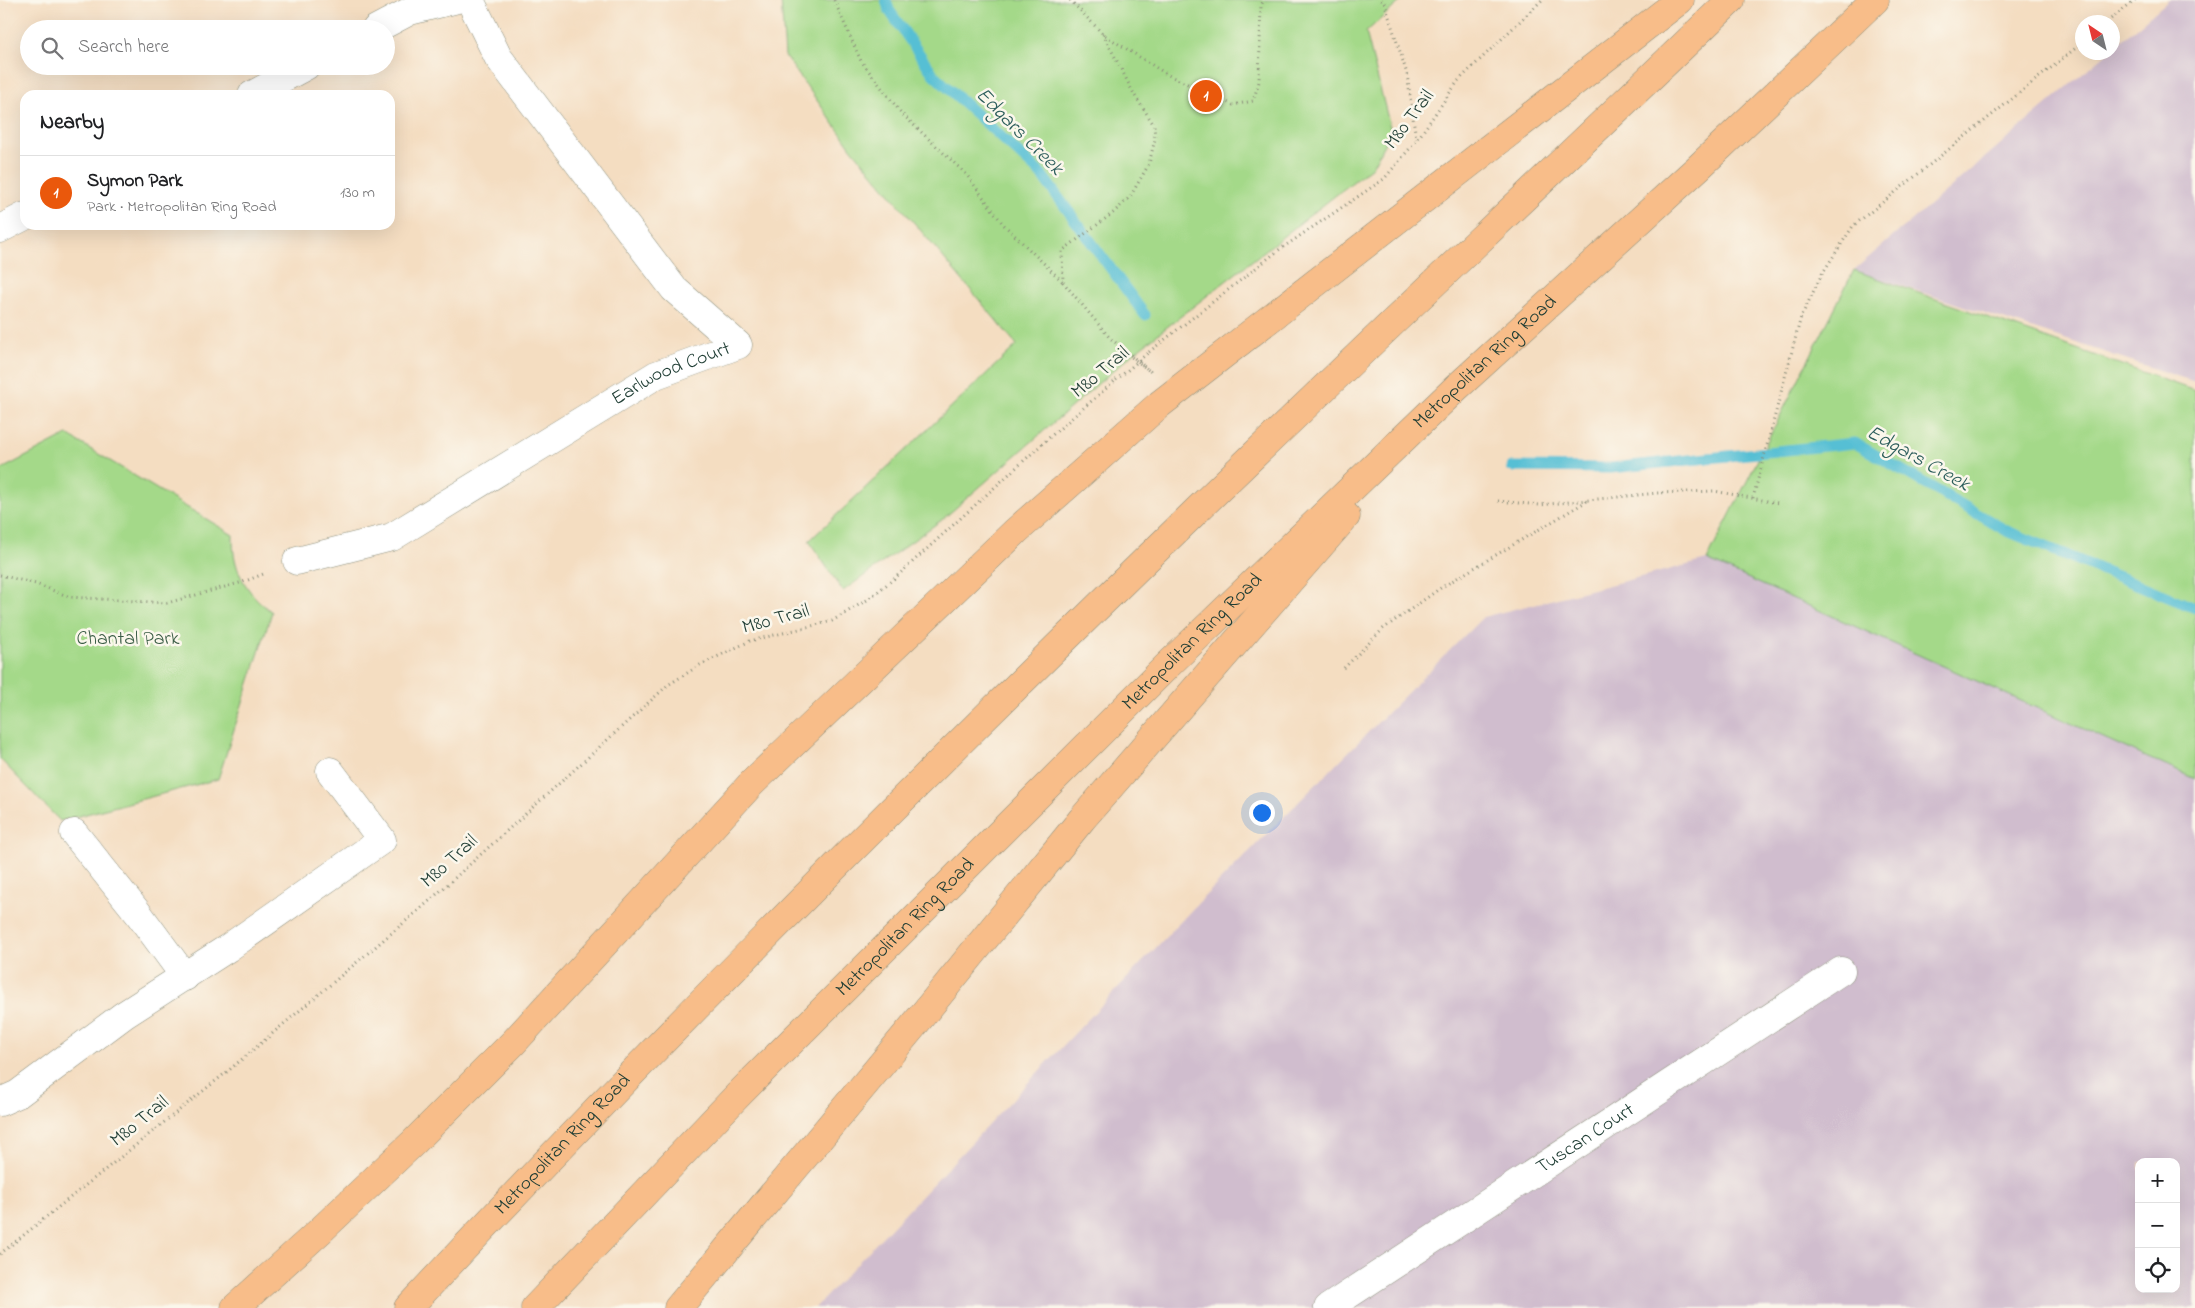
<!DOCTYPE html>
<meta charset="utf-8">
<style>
:root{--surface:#fff;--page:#f2f2f2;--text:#202124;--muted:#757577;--line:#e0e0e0;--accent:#ea580c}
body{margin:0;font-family:"Indie Flower",sans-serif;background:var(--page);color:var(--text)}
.controls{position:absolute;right:15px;bottom:15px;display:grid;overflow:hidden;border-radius:10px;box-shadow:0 5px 20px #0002}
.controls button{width:45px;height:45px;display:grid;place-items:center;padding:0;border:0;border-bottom:1px solid var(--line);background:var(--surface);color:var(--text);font:25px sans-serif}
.compass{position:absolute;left:2075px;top:15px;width:45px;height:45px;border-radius:50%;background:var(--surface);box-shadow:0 5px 20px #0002;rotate:325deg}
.you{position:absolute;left:1261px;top:812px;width:18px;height:18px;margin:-12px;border:4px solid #fff;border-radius:50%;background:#1a73e8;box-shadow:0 0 0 8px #1a73e833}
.badge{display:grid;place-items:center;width:32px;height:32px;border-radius:50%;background:var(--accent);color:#fff;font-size:16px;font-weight:700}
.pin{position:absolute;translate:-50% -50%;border:2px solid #fff;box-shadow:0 1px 5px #0006}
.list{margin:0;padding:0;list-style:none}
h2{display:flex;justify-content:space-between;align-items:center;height:65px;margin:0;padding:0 20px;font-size:21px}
h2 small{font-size:16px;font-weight:400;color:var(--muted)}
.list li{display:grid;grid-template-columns:32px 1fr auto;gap:15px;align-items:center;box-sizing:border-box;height:75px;padding:0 20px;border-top:1px solid var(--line)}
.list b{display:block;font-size:19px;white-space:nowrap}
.list p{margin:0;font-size:16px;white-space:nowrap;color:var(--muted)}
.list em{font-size:16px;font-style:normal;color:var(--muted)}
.icon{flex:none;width:28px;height:28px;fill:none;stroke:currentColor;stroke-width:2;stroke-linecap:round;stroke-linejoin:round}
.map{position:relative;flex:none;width:2195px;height:1308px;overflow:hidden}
.search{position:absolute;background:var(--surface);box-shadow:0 5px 20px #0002;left:20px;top:20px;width:375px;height:55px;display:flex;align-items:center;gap:12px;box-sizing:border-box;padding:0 18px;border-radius:28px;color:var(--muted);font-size:19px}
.panel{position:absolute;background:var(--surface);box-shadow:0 5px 20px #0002;left:20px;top:90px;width:375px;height:140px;border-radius:15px}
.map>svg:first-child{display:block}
.industrial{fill:#d0bdce;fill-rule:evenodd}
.green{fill:#a4d989;stroke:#628b5e}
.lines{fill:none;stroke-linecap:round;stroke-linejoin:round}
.stream{stroke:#57bfd4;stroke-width:11}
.minor-casing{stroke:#8a8d7a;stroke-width:29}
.highway-casing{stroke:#8a8d7a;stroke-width:29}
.path{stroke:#8a8d7a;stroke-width:3;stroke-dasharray:1 4;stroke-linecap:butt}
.minor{stroke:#fff;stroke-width:28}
.highway{stroke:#f8bd89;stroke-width:28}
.path-bridge{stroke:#8a8d7a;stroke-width:3;stroke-dasharray:1 4;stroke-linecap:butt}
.labels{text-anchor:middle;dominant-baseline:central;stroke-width:5;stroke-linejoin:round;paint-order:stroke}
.street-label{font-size:20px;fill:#1f3d34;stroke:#fbf7ec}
.park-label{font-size:20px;fill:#3a5c45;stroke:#fbf7ec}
.water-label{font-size:21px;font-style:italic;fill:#2d5e5c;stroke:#fbf7ec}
</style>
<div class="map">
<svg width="2195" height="1308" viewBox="0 0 2195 1308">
<rect width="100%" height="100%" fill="#fbf7ec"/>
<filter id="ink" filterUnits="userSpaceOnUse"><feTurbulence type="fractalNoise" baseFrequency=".02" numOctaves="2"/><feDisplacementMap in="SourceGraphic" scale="10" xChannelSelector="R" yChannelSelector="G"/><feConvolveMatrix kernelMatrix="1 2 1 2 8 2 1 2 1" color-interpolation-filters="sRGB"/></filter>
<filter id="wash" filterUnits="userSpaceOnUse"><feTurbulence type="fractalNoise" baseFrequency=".0096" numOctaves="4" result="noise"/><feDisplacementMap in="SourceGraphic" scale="20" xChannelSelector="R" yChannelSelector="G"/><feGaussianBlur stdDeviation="1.12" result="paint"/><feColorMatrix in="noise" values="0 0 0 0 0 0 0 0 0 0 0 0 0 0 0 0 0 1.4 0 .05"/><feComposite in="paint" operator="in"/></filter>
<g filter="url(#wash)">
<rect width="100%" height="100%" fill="#f4ddc1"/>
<g class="industrial">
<path d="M2169 0H2195V382L1854 270 2107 53 2112 52 2113 48Z"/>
<path d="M1707 560 2195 779V1308H815L1202 899 1483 617ZM2139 1162H2176V1289H2139Z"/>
</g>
<g class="green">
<path d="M781 0H1402L1366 32 1391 131 1372 167 1130 356 943 519 843 591 809 541 1017 345 852 149 785 56Z"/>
<path d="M1854 270 2195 391V779L1707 560Z"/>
<path d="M67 435 233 535C232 569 245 592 272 612L218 779 60 821 0 759V470Z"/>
</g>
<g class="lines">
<g class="stream">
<path d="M886 0 889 10 934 75 1041 174 1145 315"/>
<path d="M1512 467 1611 468 1855 443 2007 531 2195 608"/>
</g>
</g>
</g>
<g filter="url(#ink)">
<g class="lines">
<defs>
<g id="minor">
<path d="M376 29 410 11 454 0"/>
<path d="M252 95 306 66"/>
<path d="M0 229 25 216"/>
<path id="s1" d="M297 561 392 537 656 375 738 345 674 289 498 57 470 0"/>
<path d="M74 833 138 913 185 977"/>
<path d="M0 1102 18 1094 124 1015 228 948 382 840 330 771"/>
<path id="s2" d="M1328 1308 1841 971"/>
</g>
<g id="highway">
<path d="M235 1308 320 1231 413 1143 513 1043 752 783 1016 531 1160 404 1680 0"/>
<path id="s3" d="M408 1308C661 1037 924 775 1190 517 1369 343 1552 173 1731 0"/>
<path id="s4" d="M535 1308 739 1094 1167 666 1455 389 1700 166 1875 0"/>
<path d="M678 1308 925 1012 1082 819 1346 516"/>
</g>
</defs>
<use href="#minor" class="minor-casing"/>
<use href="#highway" class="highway-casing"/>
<g class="path">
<path d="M834 0 861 61 902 114 966 174 1003 224 1063 282"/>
<path d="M1070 0 1103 34 1168 75 1233 105 1253 101 1259 82 1261 5 1264 0"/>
<path d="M1381 0 1384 1 1407 74 1416 139"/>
<path d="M2107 22 2135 0"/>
<path d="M1103 34 1135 96 1154 125 1155 139 1149 164 1130 197 1113 213 1062 251 1063 282 1110 338 1151 372 1130 356"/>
<path d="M1149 352 1279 250 1384 179 1417 140 1458 81 1542 0"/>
<path d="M1753 498 1801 317 1822 274 1853 226 2082 43"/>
<path d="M1498 501 1540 505 1657 493 1714 491 1778 503"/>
<path d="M0 575 36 584 70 597 167 603 243 582 266 573"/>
<path d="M1344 668 1383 629 1442 587 1587 501"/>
<path d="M0 1254 228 1071 426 904 668 685 700 665 750 641 832 621 867 600 895 578 1051 436 1116 380"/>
</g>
<use href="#minor" class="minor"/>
<use href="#highway" class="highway"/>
<path class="path-bridge" d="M1116 380 1149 352"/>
</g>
</g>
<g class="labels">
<g class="street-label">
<text transform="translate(1410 120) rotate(-53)">M80 Trail</text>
<text stroke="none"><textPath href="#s4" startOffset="1341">Metropolitan Ring Road</textPath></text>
<text transform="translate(1101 373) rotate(-40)">M80 Trail</text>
<text stroke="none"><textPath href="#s1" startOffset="422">Earlwood Court</textPath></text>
<text transform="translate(776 620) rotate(-15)">M80 Trail</text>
<text stroke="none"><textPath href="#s4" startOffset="936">Metropolitan Ring Road</textPath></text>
<text transform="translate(450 862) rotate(-42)">M80 Trail</text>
<text stroke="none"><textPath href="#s4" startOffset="531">Metropolitan Ring Road</textPath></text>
<text transform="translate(140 1122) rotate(-39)">M80 Trail</text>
<text stroke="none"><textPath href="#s2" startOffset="308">Tuscan Court</textPath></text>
<text stroke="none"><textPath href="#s3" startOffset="225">Metropolitan Ring Road</textPath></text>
</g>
<g class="park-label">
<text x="128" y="639">Chantal Park</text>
</g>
<g class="water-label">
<text transform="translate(1019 132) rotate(45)">Edgars Creek</text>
<text transform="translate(1918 459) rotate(29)">Edgars Creek</text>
</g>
</g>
</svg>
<div class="controls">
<button>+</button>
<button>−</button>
<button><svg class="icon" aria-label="locate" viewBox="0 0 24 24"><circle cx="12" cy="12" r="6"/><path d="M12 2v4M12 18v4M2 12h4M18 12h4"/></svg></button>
</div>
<svg class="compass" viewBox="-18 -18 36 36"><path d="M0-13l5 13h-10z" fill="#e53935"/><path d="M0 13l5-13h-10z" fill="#757577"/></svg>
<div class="you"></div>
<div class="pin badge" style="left:1206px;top:96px">1</div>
<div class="search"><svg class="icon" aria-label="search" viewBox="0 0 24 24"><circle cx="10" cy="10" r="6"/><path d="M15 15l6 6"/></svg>Search here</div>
<section class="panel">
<h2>Nearby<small></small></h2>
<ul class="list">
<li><span class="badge">1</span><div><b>Symon Park</b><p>Park · Metropolitan Ring Road</p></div><em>130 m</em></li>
</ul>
</section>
</div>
